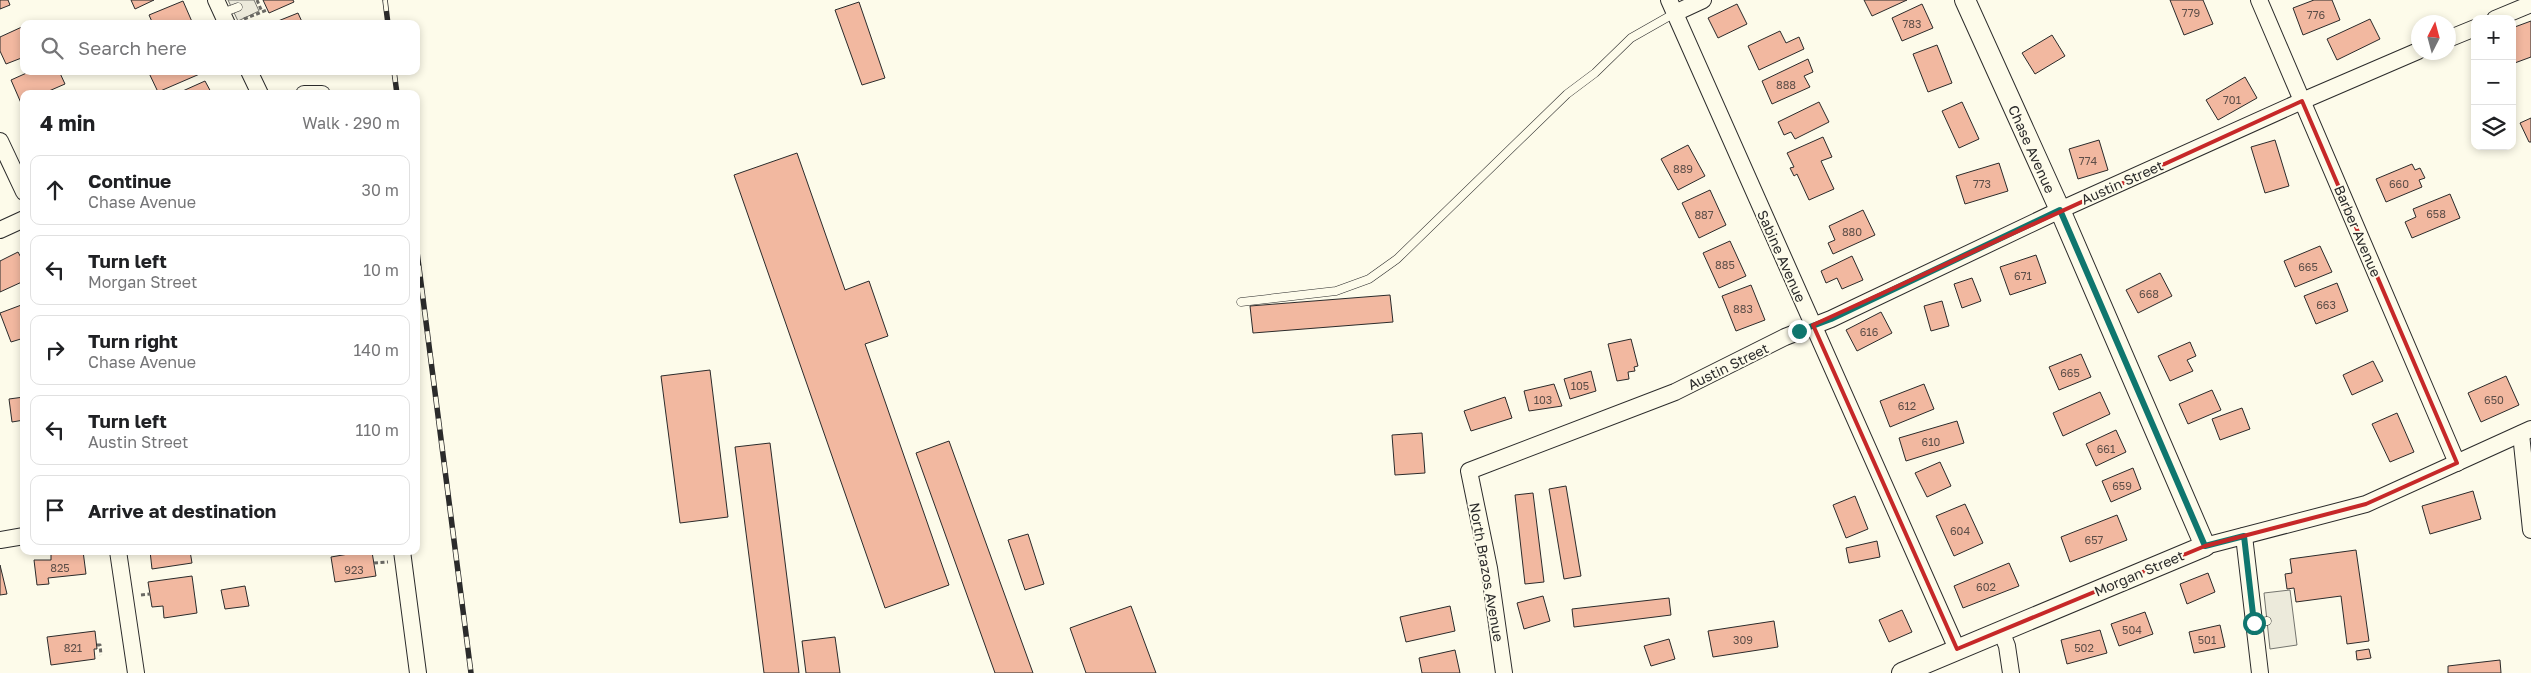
<!DOCTYPE html>
<meta charset="utf-8">
<style>
:root{--surface:#fff;--page:#f6f6f6;--text:#202124;--muted:#757577;--line:#e0e0e0}
body{margin:0;font-family:"Golos Text",sans-serif;background:var(--page);color:var(--text)}
.controls{position:absolute;right:15px;top:15px;display:grid;overflow:hidden;border-radius:10px;box-shadow:0 2px 8px #0003}
.controls button{width:45px;height:45px;display:grid;place-items:center;padding:0;border:0;border-bottom:1px solid var(--line);background:var(--surface);color:var(--text);font:25px sans-serif}
.compass{position:absolute;left:2411px;top:15px;width:45px;height:45px;border-radius:50%;background:var(--surface);box-shadow:0 2px 8px #0003;rotate:6deg}
.stop{position:absolute;width:15px;height:15px;margin:-11px;border:4px solid #0f766e;border-radius:50%;background:#fff}
.stop.end{background:#0f766e;border-color:#fff;box-shadow:0 1px 5px #0008}
.list{margin:0;padding:0;list-style:none}
h2{display:flex;justify-content:space-between;align-items:center;height:65px;margin:0;padding:0 20px;font-size:21px}
h2 small{font-size:16px;font-weight:400;color:var(--muted)}
.list li{display:grid;grid-template-columns:32px 1fr auto;gap:15px;align-items:center;box-sizing:border-box;height:70px;margin:0 10px 10px;padding:0 10px;border:1px solid var(--line);border-radius:10px}
.list b{display:block;font-size:19px;white-space:nowrap}
.list p{margin:0;font-size:16px;white-space:nowrap;color:var(--muted)}
.list em{font-size:16px;font-style:normal;color:var(--muted)}
.icon{flex:none;width:28px;height:28px;fill:none;stroke:currentColor;stroke-width:2;stroke-linecap:round;stroke-linejoin:round}
.map{position:relative;flex:none;width:2531px;height:673px;overflow:hidden}
.search{position:absolute;background:var(--surface);box-shadow:0 2px 8px #0003;left:20px;top:20px;width:400px;height:55px;display:flex;align-items:center;gap:12px;box-sizing:border-box;padding:0 18px;border-radius:10px;color:var(--muted);font-size:19px}
.panel{position:absolute;background:var(--surface);box-shadow:0 2px 8px #0003;left:20px;top:90px;width:400px;height:465px;border-radius:10px}
.map>svg:first-child{display:block}
.parking{fill:#eceadb;stroke:#74746e}
.building{fill:#f2b8a0;stroke:#2b2b2b}
.lines{fill:none;stroke-linecap:round;stroke-linejoin:round}
.service-casing{stroke:#2b2b2b;stroke-width:9}
.minor-casing{stroke:#2b2b2b;stroke-width:18}
.tertiary-casing{stroke:#2b2b2b;stroke-width:22}
.path{stroke:#6a6964;stroke-width:3;stroke-dasharray:4 2.5;stroke-linecap:butt}
.service{stroke:#fdfbea;stroke-width:8}
.minor{stroke:#fdfbea;stroke-width:16}
.tertiary{stroke:#fdfbea;stroke-width:20}
.rail-casing{stroke:#2b2b2b;stroke-width:5.5}
.rail{stroke:#fdfbea;stroke-width:4;stroke-dasharray:11;stroke-linecap:butt}
.route{stroke:#0f766e;stroke-width:6}
.marked{fill:none;stroke:#c62828;stroke-width:4;stroke-linejoin:round}
.labels{text-anchor:middle;dominant-baseline:central;stroke-width:4;stroke-linejoin:round;paint-order:stroke}
.number-label{font-size:11px;fill:#5d4e48}
.street-label{font-size:14px;fill:#2b2b2b;stroke:#fdfbea}
</style>
<div class="map">
<svg width="2531" height="673" viewBox="0 0 2531 673">
<rect width="100%" height="100%" fill="#fdfbea"/>
<g class="parking">
<path d="M228 0H254L259 11 238 21Z"/>
<path d="M2290 590 2297 645 2270 649 2264 593Z"/>
</g>
<g class="building">
<path d="M0 0H8L10 5 0 9Z"/>
<path d="M131 0H154L135 9Z"/>
<path d="M263 0H293L294 2 269 13Z"/>
<path d="M1864 0H1907L1872 16Z"/>
<path d="M2170 0H2203L2213 24 2184 35Z"/>
<path d="M2314 0H2332L2340 20 2303 35 2293 8Z"/>
<path d="M183 1 193 24H153L149 15Z"/>
<path d="M859 2 885 78 862 85 835 10Z"/>
<path d="M1737 4 1747 24 1718 38 1708 18Z"/>
<path d="M1922 4 1933 28 1902 41 1892 18Z"/>
<path d="M298 13 303 24H273V23Z"/>
<path d="M2370 19 2380 39 2337 60 2327 39Z"/>
<path d="M2531 21V57L2512 64V28Z"/>
<path d="M24 26V57L6 64 0 51V37Z"/>
<path d="M1780 31 1786 43 1799 37 1804 49 1759 70 1748 46Z"/>
<path d="M2052 35 2065 56 2035 74 2022 53Z"/>
<path d="M1937 45 1952 83 1928 92 1913 54Z"/>
<path d="M1808 59 1813 72 1804 76 1810 87 1772 104 1762 81Z"/>
<path d="M31 71H59L65 84 42 94H24V102L21 103 11 80Z"/>
<path d="M148 71H201L202 73 158 92Z"/>
<path d="M2245 77 2257 98 2218 120 2206 100Z"/>
<path d="M205 81 212 94H176Z"/>
<path d="M1819 102 1829 122 1795 139 1791 132 1784 135 1778 122Z"/>
<path d="M1962 102 1979 139 1959 148 1942 111Z"/>
<path d="M2531 118V142H2529L2520 123Z"/>
<path d="M1823 137 1832 157 1821 161 1834 189 1809 200 1797 174 1794 176 1790 168 1794 167 1787 153Z"/>
<path d="M2099 140 2108 170 2078 179 2069 149Z"/>
<path d="M2275 140 2289 186 2265 193 2251 147Z"/>
<path d="M1688 145 1705 176 1678 190 1661 159Z"/>
<path d="M797 153 845 290 869 281 888 336 865 344 949 585 885 608 734 175Z"/>
<path d="M1999 163 2008 191 1965 204 1956 176Z"/>
<path d="M2412 164 2415 170 2420 168 2425 178 2419 180 2422 187 2386 202 2376 179Z"/>
<path d="M1710 190 1726 225 1699 238 1682 203Z"/>
<path d="M2450 194 2460 218 2412 238 2405 222 2416 217 2413 209Z"/>
<path d="M1863 210 1875 235 1833 254 1828 243 1835 240 1829 226Z"/>
<path d="M1730 241 1746 276 1719 288 1703 253Z"/>
<path d="M2320 246 2332 272 2295 287 2284 261Z"/>
<path d="M18 252 24 263V281L0 292V261Z"/>
<path d="M2036 255 2046 283 2010 295 2000 267Z"/>
<path d="M1852 256 1863 280 1842 289 1837 278 1826 283 1821 271Z"/>
<path d="M2160 273 2172 296 2138 313 2126 290Z"/>
<path d="M1972 278 1981 301 1962 308 1954 284Z"/>
<path d="M2337 283 2348 311 2316 324 2304 296Z"/>
<path d="M1751 285 1765 320 1736 331 1722 296Z"/>
<path d="M1390 295 1393 322 1253 333 1250 306Z"/>
<path d="M1942 301 1949 326 1931 331 1924 306Z"/>
<path d="M24 304V338L11 342 0 313Z"/>
<path d="M1881 312 1892 333 1857 351 1846 330Z"/>
<path d="M1631 339 1638 366 1634 367 1635 371 1628 372 1629 379 1617 381 1608 344Z"/>
<path d="M2190 342 2196 356 2187 360 2193 371 2170 381 2158 356Z"/>
<path d="M2081 354 2091 377 2059 390 2049 367Z"/>
<path d="M2373 361 2383 381 2352 395 2343 375Z"/>
<path d="M710 370 728 517 680 523 661 376Z"/>
<path d="M1591 371 1596 391 1570 399 1564 379Z"/>
<path d="M2506 376 2519 405 2481 422 2468 393Z"/>
<path d="M1554 384 1562 406 1529 411 1524 391Z"/>
<path d="M1924 384 1934 409 1890 427 1880 401Z"/>
<path d="M2212 390 2221 410 2188 424 2179 404Z"/>
<path d="M2100 392 2110 414 2063 436 2053 413Z"/>
<path d="M24 397V420L12 422 9 399Z"/>
<path d="M1505 397 1512 418 1471 431 1464 411Z"/>
<path d="M2242 408 2250 429 2220 440 2212 419Z"/>
<path d="M2397 413 2414 452 2390 462 2372 424Z"/>
<path d="M1957 421 1964 443 1906 461 1899 438Z"/>
<path d="M2116 430 2126 452 2096 466 2086 444Z"/>
<path d="M1422 433 1425 473 1395 475 1392 435Z"/>
<path d="M949 441 1033 673H995L916 453Z"/>
<path d="M770 443 799 673H764L735 447Z"/>
<path d="M1940 462 1951 486 1927 497 1915 473Z"/>
<path d="M2133 468 2141 489 2111 502 2102 481Z"/>
<path d="M1566 486 1581 576 1564 579 1549 489Z"/>
<path d="M2473 491 2481 519 2430 534 2422 506Z"/>
<path d="M1533 493 1544 582 1525 584 1515 495Z"/>
<path d="M1855 496 1868 529 1846 538 1833 505Z"/>
<path d="M1965 504 1983 543 1954 556 1936 516Z"/>
<path d="M2117 515 2127 540 2070 562 2061 537Z"/>
<path d="M1028 534 1044 584 1025 590 1008 540Z"/>
<path d="M1877 541 1880 557 1849 563 1846 548Z"/>
<path d="M2356 550 2369 641 2347 644 2341 596 2296 602 2294 588 2287 589 2285 574 2292 573 2290 559Z"/>
<path d="M83 551 86 574 48 578 49 584 37 585 34 560H51V552Z"/>
<path d="M150 551H190L192 563 152 569Z"/>
<path d="M366 551 372 552 376 576 335 582 331 557Z"/>
<path d="M2009 563 2019 586 1963 608 1954 586Z"/>
<path d="M0 565 7 594 0 595Z"/>
<path d="M2208 573 2215 592 2187 604 2180 584Z"/>
<path d="M192 576 197 613 164 618 163 606 152 607 148 582Z"/>
<path d="M245 586 249 606 225 609 221 590Z"/>
<path d="M1543 596 1550 621 1524 629 1517 603Z"/>
<path d="M1669 598 1671 615 1574 627 1572 609Z"/>
<path d="M1131 606 1156 673H1086L1070 628Z"/>
<path d="M1450 606 1455 631 1406 642 1400 617Z"/>
<path d="M1902 610 1912 632 1889 642 1879 620Z"/>
<path d="M2145 612 2153 634 2119 646 2111 624Z"/>
<path d="M1774 621 1778 647 1713 657 1708 631Z"/>
<path d="M2220 625 2225 647 2194 653 2189 632Z"/>
<path d="M2100 630 2107 653 2067 664 2061 640Z"/>
<path d="M95 631 97 649H94L95 659 51 665 47 637Z"/>
<path d="M835 637 840 673H806L802 641Z"/>
<path d="M1669 639 1675 659 1651 666 1644 646Z"/>
<path d="M2369 649 2371 658 2357 660 2356 651Z"/>
<path d="M1455 650 1460 673H1422L1419 658Z"/>
<path d="M2500 660 2501 673H2448V666Z"/>
</g>
<g class="lines">
<defs>
<g id="service">
<path d="M222 13 238 7"/>
<path d="M1241 302 1336 291 1369 279 1397 259 1567 94 1595 73 1631 38 1675 13"/>
<path d="M2254 623 2267 621"/>
</g>
<g id="minor">
<path d="M216 0 227 24"/>
<path d="M1669 0 1957 649"/>
<path d="M2259 0 2457 463"/>
<path d="M1675 13 1703 0"/>
<path d="M2495 19 2531 4"/>
<path d="M2448 39 2475 28"/>
<path d="M249 71 260 94"/>
<path d="M304 94H322"/>
<path d="M0 141 24 192"/>
<path d="M0 230 24 219"/>
<path d="M2521 434 2531 530"/>
<path d="M2244 536 2260 673"/>
<path d="M0 540 24 536"/>
<path d="M2205 546 2366 504 2531 429"/>
<path d="M118 551 136 673"/>
<path d="M402 551 418 673"/>
<path d="M2001 631 2007 646 2011 673"/>
<path d="M1504 673 1489 568 1469 471 1675 392 1785 337 1831 319 2060 210 2302 101 2418 51"/>
</g>
<path id="tertiary" d="M1902 673 2205 546 2060 210 1965 0"/>
</defs>
<use href="#service" class="service-casing"/>
<use href="#minor" class="minor-casing"/>
<use href="#tertiary" class="tertiary-casing"/>
<g class="path">
<path d="M257 0 262 12"/>
<path d="M244 19 267 10"/>
<path d="M374 563 388 562"/>
<path d="M141 595 150 594"/>
<path d="M97 645H100L101 655"/>
</g>
<use href="#service" class="service"/>
<use href="#minor" class="minor"/>
<use href="#tertiary" class="tertiary"/>
<defs>
<g id="rail">
<path d="M385 0 388 24"/>
<path d="M394 71 397 94"/>
<path d="M416 244 471 673"/>
</g>
</defs>
<use href="#rail" class="rail-casing"/>
<use href="#rail" class="rail"/>
</g>
<g class="lines">
<path class="route" d="M1799 331 1831 319 2060 210 2205 546 2244 536 2254 623"/>
</g>
<path class="marked" d="M2302 101 2457 463 2366 504 2205 546 1957 649 1813 325Z"/>
<g class="labels">
<g class="number-label">
<text x="2191" y="12">779</text>
<text x="2316" y="14">776</text>
<text x="1912" y="23">783</text>
<text x="1786" y="84">888</text>
<text x="2232" y="99">701</text>
<text x="2088" y="160">774</text>
<text x="1683" y="168">889</text>
<text x="1982" y="183">773</text>
<text x="2399" y="183">660</text>
<text x="2436" y="213">658</text>
<text x="1704" y="214">887</text>
<text x="1852" y="231">880</text>
<text x="1725" y="264">885</text>
<text x="2308" y="266">665</text>
<text x="2023" y="275">671</text>
<text x="2149" y="293">668</text>
<text x="2326" y="304">663</text>
<text x="1743" y="308">883</text>
<text x="1869" y="331">616</text>
<text x="2070" y="372">665</text>
<text x="1580" y="385">105</text>
<text x="1543" y="399">103</text>
<text x="2494" y="399">650</text>
<text x="1907" y="405">612</text>
<text x="1931" y="441">610</text>
<text x="2106" y="448">661</text>
<text x="2122" y="485">659</text>
<text x="1960" y="530">604</text>
<text x="2094" y="539">657</text>
<text x="60" y="567">825</text>
<text x="354" y="569">923</text>
<text x="1986" y="586">602</text>
<text x="2132" y="629">504</text>
<text x="1743" y="639">309</text>
<text x="2207" y="639">501</text>
<text x="73" y="647">821</text>
<text x="2084" y="647">502</text>
</g>
<g class="street-label">
<text transform="translate(2032 149) rotate(66)">Chase Avenue</text>
<text transform="translate(2122 182) rotate(-24)">Austin Street</text>
<text transform="translate(2358 231) rotate(67)">Barber Avenue</text>
<text transform="translate(1782 256) rotate(66)">Sabine Avenue</text>
<text transform="translate(1728 366) rotate(-26)">Austin Street</text>
<text transform="translate(1487 572) rotate(80)">North Brazos Avenue</text>
<text transform="translate(2139 573) rotate(-23)">Morgan Street</text>
</g>
</g>
</svg>
<div class="controls">
<button>+</button>
<button>−</button>
<button><svg class="icon" aria-label="layers" viewBox="0 0 24 24"><path d="M12 4l9 5-9 5-9-5zM3 14l9 5 9-5"/></svg></button>
</div>
<svg class="compass" viewBox="-18 -18 36 36"><path d="M0-13l5 13h-10z" fill="#e53935"/><path d="M0 13l5-13h-10z" fill="#757577"/></svg>
<div class="stop" style="left:2254px;top:623px"></div>
<div class="stop end" style="left:1799px;top:331px"></div>
<div class="search"><svg class="icon" aria-label="search" viewBox="0 0 24 24"><circle cx="10" cy="10" r="6"/><path d="M15 15l6 6"/></svg>Search here</div>
<section class="panel">
<h2>4 min<small>Walk · 290 m</small></h2>
<ul class="list">
<li><svg class="icon" aria-label="ahead" viewBox="0 0 24 24"><path d="M12 20V5M6 11l6-6 6 6"/></svg><div><b>Continue</b><p>Chase Avenue</p></div><em>30 m</em></li>
<li><svg class="icon" aria-label="left" viewBox="0 0 24 24"><path d="M17 20v-9H6M10 6l-5 5 5 5"/></svg><div><b>Turn left</b><p>Morgan Street</p></div><em>10 m</em></li>
<li><svg class="icon" aria-label="right" viewBox="0 0 24 24"><path d="M7 20v-9h11M14 6l5 5-5 5"/></svg><div><b>Turn right</b><p>Chase Avenue</p></div><em>140 m</em></li>
<li><svg class="icon" aria-label="left" viewBox="0 0 24 24"><path d="M17 20v-9H6M10 6l-5 5 5 5"/></svg><div><b>Turn left</b><p>Austin Street</p></div><em>110 m</em></li>
<li><svg class="icon" aria-label="arrive" viewBox="0 0 24 24"><path d="M6 21V4h12l-3 4 3 4H6"/></svg><div><b>Arrive at destination</b></div></li>
</ul>
</section>
</div>
